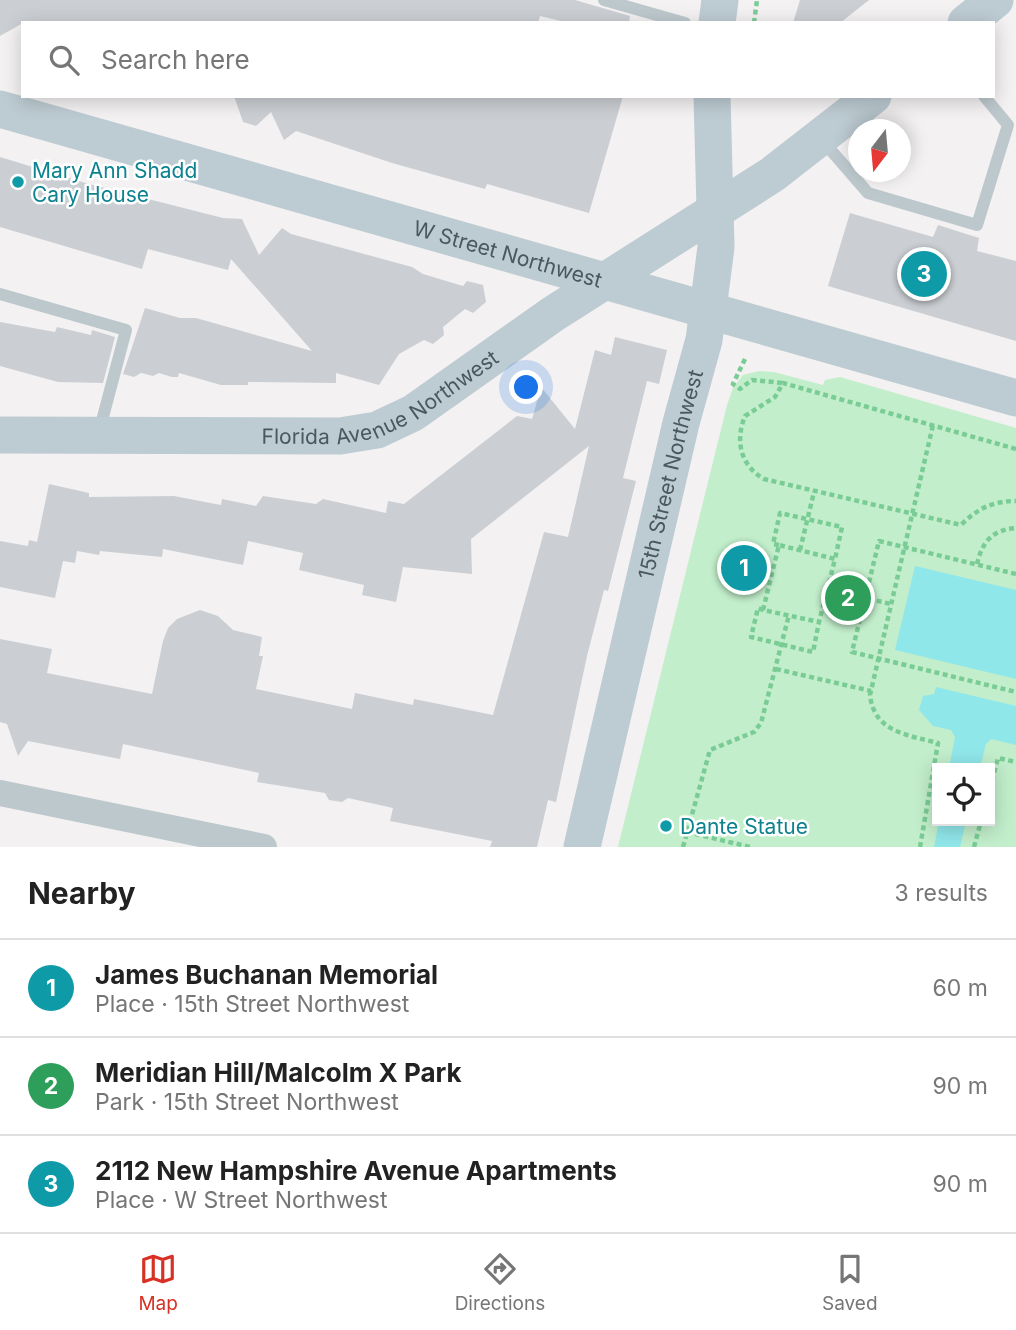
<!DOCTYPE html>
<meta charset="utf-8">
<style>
:root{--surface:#fff;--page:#f6f6f6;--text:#222;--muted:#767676;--line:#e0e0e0;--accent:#d93025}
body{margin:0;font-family:Inter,sans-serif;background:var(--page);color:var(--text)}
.controls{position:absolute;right:21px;bottom:21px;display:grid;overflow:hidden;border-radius:0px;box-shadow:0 4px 18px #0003}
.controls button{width:63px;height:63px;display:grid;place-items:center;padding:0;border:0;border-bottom:2px solid var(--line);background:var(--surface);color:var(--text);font:35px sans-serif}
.compass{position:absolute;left:848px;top:119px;width:63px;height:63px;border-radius:50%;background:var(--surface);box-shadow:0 4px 18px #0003;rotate:196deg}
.you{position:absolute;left:527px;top:388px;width:24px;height:24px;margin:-18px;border:5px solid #fff;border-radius:50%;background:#1a73e8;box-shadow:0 0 0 10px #1a73e833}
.badge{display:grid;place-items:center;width:46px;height:46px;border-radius:50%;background:var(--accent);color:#fff;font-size:23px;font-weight:700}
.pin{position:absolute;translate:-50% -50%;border:4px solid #fff;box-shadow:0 2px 7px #0006}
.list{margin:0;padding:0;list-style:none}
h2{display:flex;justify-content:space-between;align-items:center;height:91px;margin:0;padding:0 28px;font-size:30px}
h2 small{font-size:23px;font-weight:400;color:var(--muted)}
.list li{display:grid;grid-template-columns:46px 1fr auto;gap:21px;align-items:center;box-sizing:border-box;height:98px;padding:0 28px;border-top:2px solid var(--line)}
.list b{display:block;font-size:26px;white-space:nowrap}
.list p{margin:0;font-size:23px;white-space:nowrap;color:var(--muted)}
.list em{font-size:23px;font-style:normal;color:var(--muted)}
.icon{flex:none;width:38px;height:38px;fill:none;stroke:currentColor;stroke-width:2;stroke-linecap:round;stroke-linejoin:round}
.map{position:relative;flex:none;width:1016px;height:847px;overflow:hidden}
.search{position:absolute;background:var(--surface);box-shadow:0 4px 18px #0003;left:21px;right:21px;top:21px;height:77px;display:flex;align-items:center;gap:18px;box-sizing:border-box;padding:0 24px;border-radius:0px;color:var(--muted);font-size:26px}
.sheet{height:385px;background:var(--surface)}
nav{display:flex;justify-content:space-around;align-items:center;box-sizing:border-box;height:98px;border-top:2px solid var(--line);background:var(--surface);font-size:19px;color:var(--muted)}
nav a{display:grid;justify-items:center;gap:4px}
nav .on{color:var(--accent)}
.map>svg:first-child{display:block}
.green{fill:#c2eecb;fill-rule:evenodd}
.water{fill:#90e7ea}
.building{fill:#cbcfd3}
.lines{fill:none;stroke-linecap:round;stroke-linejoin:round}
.path{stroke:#7acc95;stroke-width:4.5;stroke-dasharray:5 3.5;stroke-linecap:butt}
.lane{stroke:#bdc8cd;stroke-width:12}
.street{stroke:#bdc8cd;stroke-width:26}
.secondary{stroke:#bdcbd2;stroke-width:37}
.culture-dot{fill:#0f9aa8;stroke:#fff;stroke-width:2.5}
.labels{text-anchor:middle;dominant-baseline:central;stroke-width:5;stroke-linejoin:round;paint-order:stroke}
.culture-label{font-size:21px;fill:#0d838f;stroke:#fff;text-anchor:start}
.street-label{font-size:21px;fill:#49585e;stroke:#fff}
</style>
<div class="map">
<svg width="1016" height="847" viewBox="0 0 1016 847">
<rect width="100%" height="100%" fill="#f3f1f1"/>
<path class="green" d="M759 371 774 372 823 385 825 380 840 377 1016 428V847H618L727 405 733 388 743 375ZM937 768H990V821H937Z"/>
<g class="water">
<path d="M915 566 1016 590V679L895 650Z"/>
<path d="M936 687 1016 706V745L991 739 986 744 980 768H949L955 737 951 730 933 726 919 710 923 696 934 694Z"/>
<path d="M939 821H966L960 847H934Z"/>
</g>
<g class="building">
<path d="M0 0H575L630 16 629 23H569L540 16 538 23H23L0 36Z"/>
<path d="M800 0H869L840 23H793Z"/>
<path d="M234 96H623L589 213 487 184 485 189 392 163 296 131 284 140 271 112 256 126 243 122Z"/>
<path d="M0 157 89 184 223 218 242 219 259 255 282 228 291 234 412 267 423 274 463 286 467 281 483 285 486 302 473 313 465 309 443 327 444 335 433 344 424 340 399 354 379 385 336 373V383L248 382V385H221L179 373 178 377H172L159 373 153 376 141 373 134 377 123 374 145 308 180 318H196L312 351 231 259 228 270 148 249 142 269 0 227Z"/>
<path d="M850 213 933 237 938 225 979 238 977 251 1016 261V341L828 286Z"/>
<path d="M0 322 55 332 57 327 91 335 92 330 115 337 103 383 58 382 0 366Z"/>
<path d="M615 337 667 350 659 384 647 381 623 478 636 481 608 591 604 590 587 656 556 802 548 800 537 847H490L492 841 390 821 393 808 348 798 342 802 329 800 325 793 257 782 259 773 123 744 120 759 28 741 18 756 7 724 0 722V639L52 649 47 673 152 694 163 641 168 628 177 619 200 610 218 616 233 630 262 637 259 656H263L256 689 352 709 355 693 413 705 414 699 493 715 544 532 568 537 589 446 471 539 472 574 403 567 396 602 362 595 364 585 299 570 303 553 248 541 243 565 163 549 162 557 100 551 99 555 77 551 75 563 63 561 55 598 0 587V541L28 546 29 540 37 542 49 484 89 493V497L174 496 221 505 222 499 256 506 263 496 316 504 323 499 386 513 388 501 404 504 517 416 532 419 541 387 575 429 595 350 611 355Z"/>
</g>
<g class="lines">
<g class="path">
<path d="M754 23 757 0"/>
<path d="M745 359 733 384 740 389 752 380 783 383"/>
<path d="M1016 449 783 383 775 397 745 416C735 441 740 465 764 479L961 525C977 509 992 501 1016 501"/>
<path d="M779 545 773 544 780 513 842 527 835 559"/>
<path d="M800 550 814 492"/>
<path d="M977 564C982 542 992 530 1016 528"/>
<path d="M1016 574 879 541 852 652 1016 692"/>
<path d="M827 589 891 604"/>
<path d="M763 610 779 545 835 559 819 622 763 610 758 608 751 637 813 652 819 622"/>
<path d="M776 669 871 691"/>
<path d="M990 789 998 758 1016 762"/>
<path d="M687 832 750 847"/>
<path d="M683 847 710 750 754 732 761 723 789 615"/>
<path d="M920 847 938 743C907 735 874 732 870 695L933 425"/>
<path d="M974 847 981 821"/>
</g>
<g class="lane">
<path d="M604 0 685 23"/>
<path d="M822 140 868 193 977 225 1008 125 984 96"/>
<path d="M0 294 126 330 99 432"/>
</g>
<path class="street" d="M0 793 264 847"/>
<g class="secondary">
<path d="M717 23 720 0"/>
<path d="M966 23 995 0"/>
<path id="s1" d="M0 109 1016 398"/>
<path id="s2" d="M0 435 340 436 377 430 413 413 553 314 773 174 873 96"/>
<path id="s3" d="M582 847 681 423 704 340 716 247 712 96"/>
</g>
</g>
<g class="culture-dot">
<circle cx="18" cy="182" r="7"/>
<circle cx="666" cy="826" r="7"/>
</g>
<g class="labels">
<g class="culture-label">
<text x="32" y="170">Mary Ann Shadd<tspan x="32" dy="24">Cary House</tspan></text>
<text x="680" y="826">Dante Statue</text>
</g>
<g class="street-label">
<text stroke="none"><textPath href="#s1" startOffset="528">W Street Northwest</textPath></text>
<text stroke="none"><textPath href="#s2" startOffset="390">Florida Avenue Northwest</textPath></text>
<text stroke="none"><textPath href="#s3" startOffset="383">15th Street Northwest</textPath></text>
</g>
</g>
</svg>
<div class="controls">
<button><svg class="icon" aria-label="locate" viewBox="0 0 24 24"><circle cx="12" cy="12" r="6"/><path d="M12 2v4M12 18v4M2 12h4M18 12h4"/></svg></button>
</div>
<svg class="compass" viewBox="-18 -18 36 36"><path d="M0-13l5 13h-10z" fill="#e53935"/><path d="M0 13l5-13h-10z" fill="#767676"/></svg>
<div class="you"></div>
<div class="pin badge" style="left:744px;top:568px;background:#0f9aa8">1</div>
<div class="pin badge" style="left:848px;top:598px;background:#2e9e5b">2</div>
<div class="pin badge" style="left:924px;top:274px;background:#0f9aa8">3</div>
<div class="search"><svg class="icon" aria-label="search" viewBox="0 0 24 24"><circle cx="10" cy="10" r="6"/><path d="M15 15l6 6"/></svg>Search here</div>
</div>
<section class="sheet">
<h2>Nearby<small>3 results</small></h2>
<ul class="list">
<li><span class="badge" style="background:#0f9aa8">1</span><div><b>James Buchanan Memorial</b><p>Place · 15th Street Northwest</p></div><em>60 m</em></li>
<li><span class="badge" style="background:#2e9e5b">2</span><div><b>Meridian Hill/Malcolm X Park</b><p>Park · 15th Street Northwest</p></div><em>90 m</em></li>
<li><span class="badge" style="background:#0f9aa8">3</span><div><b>2112 New Hampshire Avenue Apartments</b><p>Place · W Street Northwest</p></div><em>90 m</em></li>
</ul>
</section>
<nav>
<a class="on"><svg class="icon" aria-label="map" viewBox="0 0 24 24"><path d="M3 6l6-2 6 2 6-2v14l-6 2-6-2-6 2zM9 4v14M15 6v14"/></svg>Map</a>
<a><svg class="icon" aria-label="directions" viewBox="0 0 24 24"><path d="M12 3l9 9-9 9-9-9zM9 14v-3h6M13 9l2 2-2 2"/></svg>Directions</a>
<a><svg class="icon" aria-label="saved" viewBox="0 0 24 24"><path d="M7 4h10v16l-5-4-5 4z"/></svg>Saved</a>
</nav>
